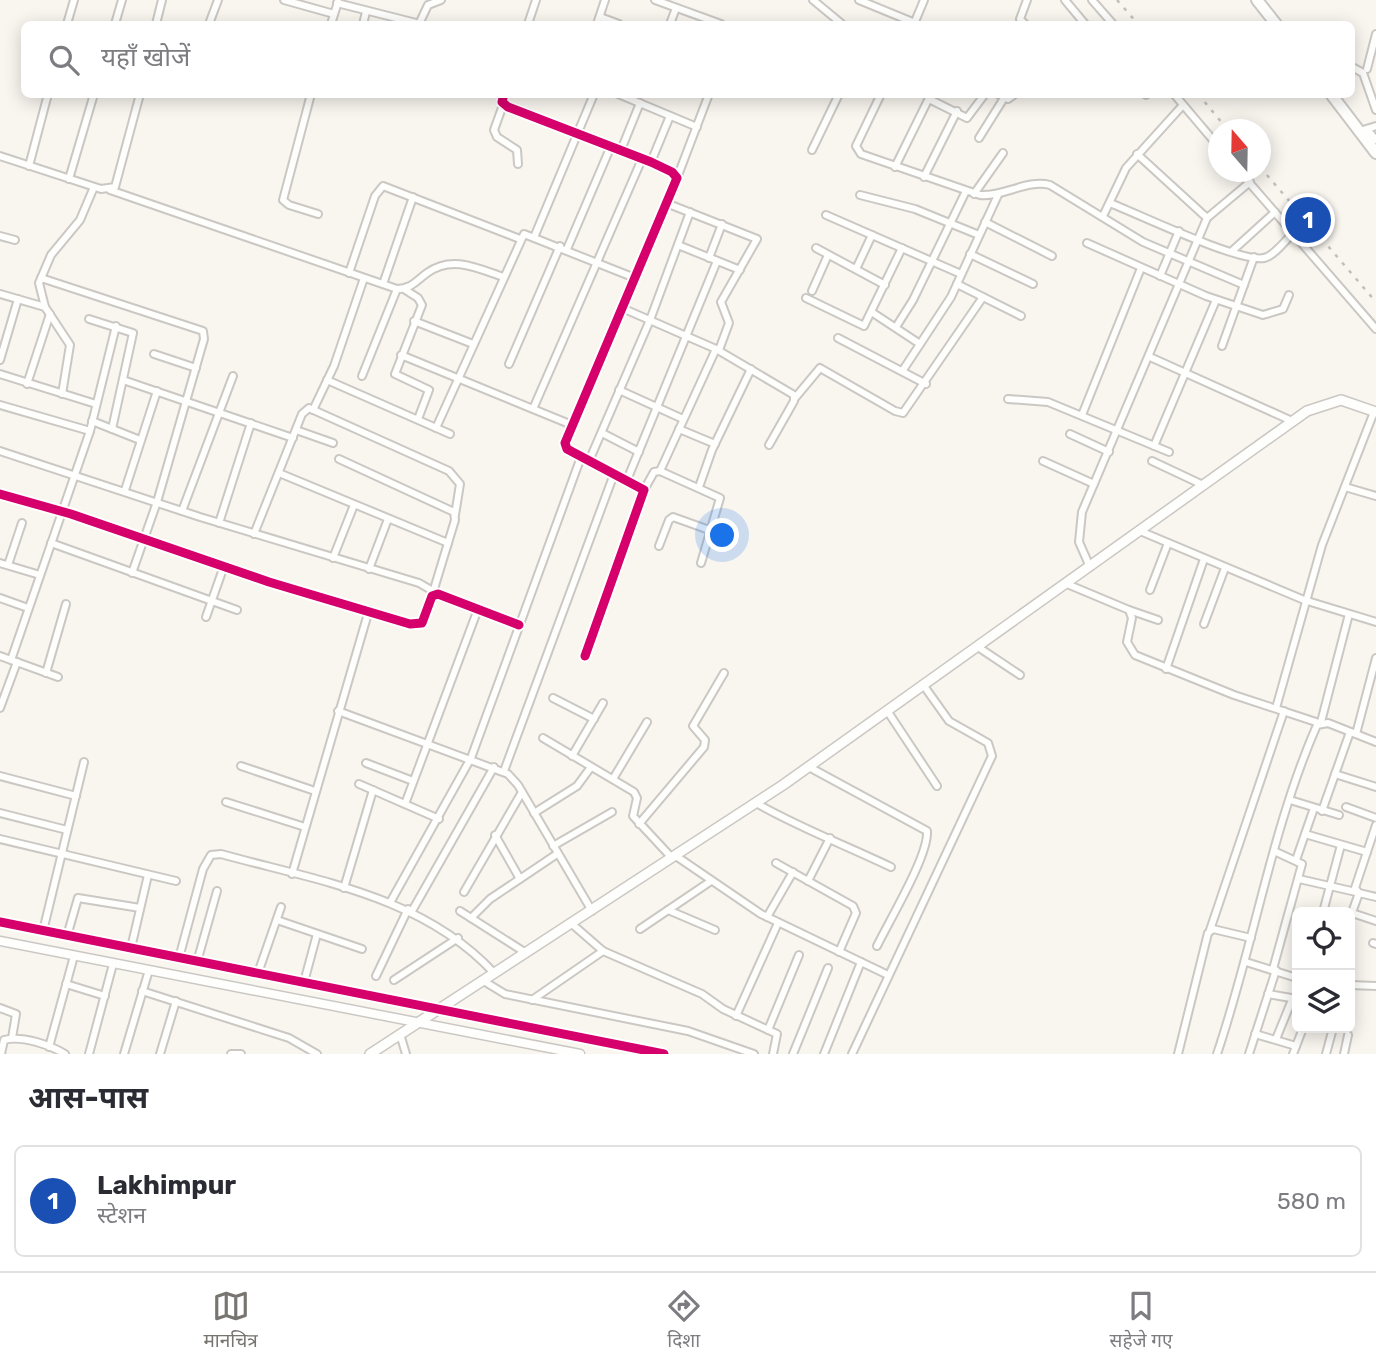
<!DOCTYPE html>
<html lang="hi">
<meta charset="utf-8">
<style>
:root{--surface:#fff;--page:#f2f2f3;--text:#2b2b33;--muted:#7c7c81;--line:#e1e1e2;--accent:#787570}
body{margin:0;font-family:Rubik,"Noto Sans Devanagari",sans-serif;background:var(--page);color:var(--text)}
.controls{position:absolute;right:21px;bottom:21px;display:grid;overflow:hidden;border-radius:10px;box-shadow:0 4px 18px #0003}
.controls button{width:63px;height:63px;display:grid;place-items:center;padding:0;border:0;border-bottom:2px solid var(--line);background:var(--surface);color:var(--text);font:35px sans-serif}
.compass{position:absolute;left:1208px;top:119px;width:63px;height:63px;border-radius:50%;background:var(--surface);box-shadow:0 4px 18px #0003;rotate:340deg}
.you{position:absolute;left:723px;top:536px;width:24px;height:24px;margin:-18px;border:5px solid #fff;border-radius:50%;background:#1a73e8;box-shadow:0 0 0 10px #1a73e833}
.badge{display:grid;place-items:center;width:46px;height:46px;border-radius:50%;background:var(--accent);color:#fff;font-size:23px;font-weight:700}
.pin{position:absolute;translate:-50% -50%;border:4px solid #fff;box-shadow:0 2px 7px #0006}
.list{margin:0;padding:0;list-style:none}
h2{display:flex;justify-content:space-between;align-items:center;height:91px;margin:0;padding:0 28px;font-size:30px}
h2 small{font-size:23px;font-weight:400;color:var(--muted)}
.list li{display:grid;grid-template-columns:46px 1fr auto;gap:21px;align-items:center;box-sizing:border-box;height:112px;margin:0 14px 14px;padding:0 14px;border:2px solid var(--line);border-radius:10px}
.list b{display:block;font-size:26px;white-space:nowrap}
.list p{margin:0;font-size:23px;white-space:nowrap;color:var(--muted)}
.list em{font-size:23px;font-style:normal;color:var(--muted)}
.icon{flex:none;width:38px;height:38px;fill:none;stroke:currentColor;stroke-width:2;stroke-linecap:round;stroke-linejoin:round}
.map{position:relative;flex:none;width:1376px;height:1054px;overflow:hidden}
.search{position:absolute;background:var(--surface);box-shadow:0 4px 18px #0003;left:21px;right:21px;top:21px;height:77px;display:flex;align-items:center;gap:18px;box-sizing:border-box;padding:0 24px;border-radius:10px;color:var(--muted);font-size:26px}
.sheet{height:217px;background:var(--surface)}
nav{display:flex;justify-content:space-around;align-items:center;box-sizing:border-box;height:98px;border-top:2px solid var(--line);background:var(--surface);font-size:19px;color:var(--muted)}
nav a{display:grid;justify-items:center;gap:4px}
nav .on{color:var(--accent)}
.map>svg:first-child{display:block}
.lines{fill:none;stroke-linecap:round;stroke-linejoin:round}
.minor-casing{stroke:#cbc8c4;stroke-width:10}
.tertiary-casing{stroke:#cbc8c4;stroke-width:11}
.secondary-casing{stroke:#cbc8c4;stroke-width:12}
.primary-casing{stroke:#cbc8c4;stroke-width:14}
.minor{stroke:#fefefd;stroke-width:6}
.tertiary{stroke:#fefefd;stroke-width:8}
.secondary{stroke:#fefefd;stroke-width:9}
.primary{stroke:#fefefd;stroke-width:10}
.rail{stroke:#c1c0bf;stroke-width:2.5;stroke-dasharray:3.5 7;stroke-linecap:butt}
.cycleway-casing{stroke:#fff;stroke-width:13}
.cycleway{stroke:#d6006c;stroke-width:9}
</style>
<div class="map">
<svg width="1376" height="1054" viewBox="0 0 1376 1054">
<rect width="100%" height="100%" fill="#f9f5ef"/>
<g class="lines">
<defs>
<g id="minor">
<path d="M284 0 334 14"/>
<path d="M655 0 721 24"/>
<path d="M813 0 842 24"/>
<path d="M859 0 915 23"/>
<path d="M1065 0 1085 24"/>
<path d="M1092 0 1113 24"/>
<path d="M337 3 420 24"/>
<path d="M600 17 619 24"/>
<path d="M67 24 74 0"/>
<path d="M115 24 122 0"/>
<path d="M156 24 162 0"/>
<path d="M209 24 218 0"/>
<path d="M331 24 338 2"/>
<path d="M363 24 366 12"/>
<path d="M419 24 428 5 441 0"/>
<path d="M528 24 536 0"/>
<path d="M597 24 605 0"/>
<path d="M670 24 676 8"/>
<path d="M914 24 924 0"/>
<path d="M1025 24 1020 19 1027 0"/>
<path d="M1352 67 1363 73 1376 110"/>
<path d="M1367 69 1376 34"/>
<path d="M311 94 283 200 289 205 318 214"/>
<path d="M504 94 502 102 508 107 651 162 672 172 677 178 565 443 567 449 644 490 585 656"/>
<path d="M618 94 697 127"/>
<path d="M881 94 856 146 861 154 980 195C1004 197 1027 179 1050 185L1143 242 1244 285"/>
<path d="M998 94 1008 99 1015 94"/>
<path d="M1145 94 1146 95"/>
<path d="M1174 94 1218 146"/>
<path d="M929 99 967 118 985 94"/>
<path d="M503 105 494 130 497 137 517 150 518 164"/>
<path d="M1367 129 1376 140"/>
<path d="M1360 131 1376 126"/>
<path d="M979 138 1004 98"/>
<path d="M621 150 640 103"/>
<path d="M812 150 839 94"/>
<path d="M0 156 101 189 115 187 140 94"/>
<path d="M651 162 670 116"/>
<path d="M29 166 48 94"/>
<path d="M895 167 931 94"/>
<path d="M1240 172 1376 329"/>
<path d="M924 177 957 111"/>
<path d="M677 178 709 94"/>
<path d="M69 179 94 94"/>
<path d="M110 190 397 289C411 289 416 281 427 273 452 255 477 268 503 277"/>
<path d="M974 194 1003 153"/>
<path d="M860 195 915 209 979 235"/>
<path d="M666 203 757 239 721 302 729 323 719 350"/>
<path d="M1110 203C1138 214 1240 263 1264 258 1274 256 1286 240 1293 233"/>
<path d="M826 215 961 274"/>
<path d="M1103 216 1126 168 1183 105"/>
<path d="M1207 218 1250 182"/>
<path d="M985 222 1052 256"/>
<path d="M535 235 594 94"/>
<path d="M0 236 15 240"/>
<path d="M1087 243 1206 296 1263 315 1283 309 1289 295"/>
<path d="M678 245 740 270"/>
<path d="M816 248 885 285"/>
<path d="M567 249 611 146"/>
<path d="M1231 252 1275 212"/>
<path d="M970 254 1033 284"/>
<path d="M709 258 722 224"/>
<path d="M856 269 872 235"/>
<path d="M349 273 375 196 383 186 520 239"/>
<path d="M1160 276 1179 231"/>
<path d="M41 278 203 331 204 339 157 502 132 573"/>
<path d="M383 284 413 197"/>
<path d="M957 284 1021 316"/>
<path d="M404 289 418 298 422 305 395 374 429 390 418 419"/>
<path d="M812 291 828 255"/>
<path d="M0 294 45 307"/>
<path d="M806 298 864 326 902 248"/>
<path d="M622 308 716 349 794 395V401L769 445"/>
<path d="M873 313 920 344"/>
<path d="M89 319 133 333 112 429"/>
<path d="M414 321 473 344"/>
<path d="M896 327 913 300 966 191"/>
<path d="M838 338 926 384"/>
<path d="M1222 346 1254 257"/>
<path d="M154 354 196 368"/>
<path d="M401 355 572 425"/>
<path d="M1150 357 1292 421"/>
<path d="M0 360 18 299"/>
<path d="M509 364 560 246"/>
<path d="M903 370 951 297 998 195"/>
<path d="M0 374 96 404"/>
<path d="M362 376 397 289"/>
<path d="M123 380 293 438"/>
<path d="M327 380 450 434"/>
<path d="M27 384 50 314"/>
<path d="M619 390 683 419"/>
<path d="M62 394 70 345 45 307 39 283 51 255 80 220 94 187"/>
<path d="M795 398 820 368 895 411 903 413 983 297"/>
<path d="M1008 399 1048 402 1169 452"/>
<path d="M0 405 90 431"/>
<path d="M533 409 642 159"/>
<path d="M313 410 334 366 364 278"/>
<path d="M1082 415 1141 268"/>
<path d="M92 421 140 440"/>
<path d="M436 428 524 234 635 278"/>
<path d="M679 429 715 444"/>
<path d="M296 430 333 443"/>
<path d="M602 433 639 452"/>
<path d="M1070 434 1109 452"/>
<path d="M1154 446 1216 300"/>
<path d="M0 451 200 517 419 583 438 594"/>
<path d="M339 459 454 512 455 520 434 589"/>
<path d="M589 461 650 320 690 212"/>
<path d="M1043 461 1094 484"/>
<path d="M1152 461 1203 485"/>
<path d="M660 471 716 349"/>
<path d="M279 473 448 543"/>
<path d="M627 480 717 261"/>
<path d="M699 487 712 450 751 369"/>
<path d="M1345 487 1376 496"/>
<path d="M125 490 157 391"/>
<path d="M644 490 654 472 660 471 720 498 701 563"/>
<path d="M0 494 71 514 269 582 410 624 422 623 432 596 438 594 519 625"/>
<path d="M182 511 233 376"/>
<path d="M219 523 251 423"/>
<path d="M1140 531 1304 600 1376 622"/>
<path d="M254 534 302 414 309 408 449 471 460 484 455 515"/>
<path d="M51 543 237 610"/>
<path d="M659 546 669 520 673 517 712 531"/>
<path d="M333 558 354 505"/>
<path d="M0 563 40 575"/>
<path d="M8 565 22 523"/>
<path d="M1090 567 1079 542 1082 512 1207 218 1137 154"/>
<path d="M369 569 388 519"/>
<path d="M1067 584 1129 610 1132 618 1127 642 1135 655 1234 695 1319 723"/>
<path d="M1150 590 1168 543"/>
<path d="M0 598 28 608"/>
<path d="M1129 610 1158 620"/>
<path d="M206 617 224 566"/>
<path d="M1204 624 1225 568"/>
<path d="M978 647 1020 675"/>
<path d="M0 656 58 677"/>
<path d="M11 660 90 431 116 326"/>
<path d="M1166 669 1204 559"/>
<path d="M46 673 66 604"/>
<path d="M553 698 594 719"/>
<path d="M0 708 17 662"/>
<path d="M1276 708 1322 545 1374 412"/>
<path d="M338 711 508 774 518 785 592 911"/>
<path d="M888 712 937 786"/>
<path d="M1321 722 1349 614"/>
<path d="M1356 734 1376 658"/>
<path d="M543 738 634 792 637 798 633 816 672 858"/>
<path d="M572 756 603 703"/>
<path d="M366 763 413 781"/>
<path d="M241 766 315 791"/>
<path d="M809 767 927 831C929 855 889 921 877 946"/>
<path d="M504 771 614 474"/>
<path d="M1335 774 1376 787"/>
<path d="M0 776 76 796"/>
<path d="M613 779 647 722"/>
<path d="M359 784 439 819"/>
<path d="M1290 800 1339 815"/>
<path d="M226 802 305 827"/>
<path d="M756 803C800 828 845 845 891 867"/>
<path d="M405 804 478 609"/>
<path d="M1346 807 1376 818"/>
<path d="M1322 811 1350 732"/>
<path d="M0 813 67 830"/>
<path d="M534 813 577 786 591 767"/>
<path d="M639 824 704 747 705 740 693 726 724 673"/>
<path d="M1305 834 1367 852"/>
<path d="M495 835 520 879"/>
<path d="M0 839 176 881"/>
<path d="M553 846 612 812"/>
<path d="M676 856 761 914 888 975"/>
<path d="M1296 860 1314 808"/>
<path d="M776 863 853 906 856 913 839 952"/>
<path d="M292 874 369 610"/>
<path d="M1299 879 1356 892"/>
<path d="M808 881 830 838"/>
<path d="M344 888 373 790"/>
<path d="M464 892 522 792"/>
<path d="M1359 893 1355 888 1376 825"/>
<path d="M391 901 471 758 581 457"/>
<path d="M668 910 715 930"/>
<path d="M412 911 494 767"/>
<path d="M460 911 526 953"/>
<path d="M1323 912 1341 845"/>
<path d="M1352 913 1376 921"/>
<path d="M767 917 793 872"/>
<path d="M471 918 490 899 557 854"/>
<path d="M1350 918 1359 893 1376 897"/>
<path d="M277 920 362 949"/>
<path d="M572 924 603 951 702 994 723 1009 777 1034 773 1054"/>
<path d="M640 929 711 881"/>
<path d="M1210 930 1284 711"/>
<path d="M43 931 84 762"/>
<path d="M67 936 78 898 140 908"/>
<path d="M1373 943 1376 944"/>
<path d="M131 948 148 875"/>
<path d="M179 958 203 869 211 855 221 854C318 881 423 896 494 973"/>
<path d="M197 962 217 891"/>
<path d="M1246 962 1297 978"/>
<path d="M1273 969 1302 864 1274 851"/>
<path d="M258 973 281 907"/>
<path d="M376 976 408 909"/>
<path d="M394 980 458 938"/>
<path d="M482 980 505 994 688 1031 754 1054"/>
<path d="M304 982 317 934"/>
<path d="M66 984 105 996"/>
<path d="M1350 985 1376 986"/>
<path d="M142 991 289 1038 317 1054"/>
<path d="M1268 994 1297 999"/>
<path d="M532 1000 603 951"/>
<path d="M0 1008 16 1014 12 1038"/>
<path d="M736 1016 778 923"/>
<path d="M768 1030 799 955"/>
<path d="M400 1034 406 1054"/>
<path d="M1255 1034 1296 1046"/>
<path d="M1276 1039 1292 1000"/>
<path d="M49 1047 74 956"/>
<path d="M1 1054 4 1040C22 1035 50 1045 65 1054"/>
<path d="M89 1054 113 964"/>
<path d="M124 1054 149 970"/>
<path d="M160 1054 176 1001"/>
<path d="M231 1054H241"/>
<path d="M793 1054 828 968"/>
<path d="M824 1054 861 962"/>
<path d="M852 1054 992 756 988 743 949 721 924 686"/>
<path d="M1178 1054 1208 933 1213 929 1251 938"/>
<path d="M1217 1054C1254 945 1271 830 1317 725L1328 723 1376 742"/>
<path d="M1249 1054 1276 970"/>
<path d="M1293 1054 1303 1028"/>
<path d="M1326 1054 1333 1028"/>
<path d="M1344 1054 1348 1035"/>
</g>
<g id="tertiary">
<path d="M0 922 664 1054"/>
<path d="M0 941 580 1054"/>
</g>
<path id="secondary" d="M370 1054 783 785 1307 411 1341 400 1376 412"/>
<g id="primary">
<path d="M1257 0 1276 24"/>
<path d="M1331 94 1376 153"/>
</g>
</defs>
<use href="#minor" class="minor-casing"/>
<use href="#tertiary" class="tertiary-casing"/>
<use href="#secondary" class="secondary-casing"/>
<use href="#primary" class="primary-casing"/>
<use href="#minor" class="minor"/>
<use href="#tertiary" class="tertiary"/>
<use href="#secondary" class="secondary"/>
<use href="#primary" class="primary"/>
<g class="rail">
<path d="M1117 0 1138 24"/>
<path d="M1198 94 1228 130"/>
<path d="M1260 167 1376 302"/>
</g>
<defs>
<g id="cycleway">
<path d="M504 94 502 102 508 107 651 162 672 172 677 178 565 443 567 449 644 490 585 656"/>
<path d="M0 494 71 514 269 582 410 624 422 623 432 596 438 594 519 625"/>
<path d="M0 922 664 1054"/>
</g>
</defs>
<use href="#cycleway" class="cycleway-casing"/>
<use href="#cycleway" class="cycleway"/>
</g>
</svg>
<div class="controls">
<button><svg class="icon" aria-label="locate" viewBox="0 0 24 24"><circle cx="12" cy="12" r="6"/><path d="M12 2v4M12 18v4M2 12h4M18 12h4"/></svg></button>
<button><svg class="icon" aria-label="layers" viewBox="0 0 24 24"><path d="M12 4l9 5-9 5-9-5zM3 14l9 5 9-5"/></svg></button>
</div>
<svg class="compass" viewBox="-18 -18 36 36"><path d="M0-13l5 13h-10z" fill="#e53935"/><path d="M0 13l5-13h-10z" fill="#7c7c81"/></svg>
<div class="you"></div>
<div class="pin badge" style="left:1308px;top:220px;background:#1a4fb4">1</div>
<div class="search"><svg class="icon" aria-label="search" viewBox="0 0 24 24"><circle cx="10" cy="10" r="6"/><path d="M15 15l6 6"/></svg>यहाँ खोजें</div>
</div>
<section class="sheet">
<h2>आस-पास<small></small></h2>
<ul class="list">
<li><span class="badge" style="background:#1a4fb4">1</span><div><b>Lakhimpur</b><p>स्टेशन</p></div><em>580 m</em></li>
</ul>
</section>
<nav>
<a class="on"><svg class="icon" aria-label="map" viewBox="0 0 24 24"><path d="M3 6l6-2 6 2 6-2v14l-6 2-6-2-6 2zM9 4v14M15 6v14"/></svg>मानचित्र</a>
<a><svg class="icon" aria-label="directions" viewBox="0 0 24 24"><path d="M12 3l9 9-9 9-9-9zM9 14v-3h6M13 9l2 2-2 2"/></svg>दिशा</a>
<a><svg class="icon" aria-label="saved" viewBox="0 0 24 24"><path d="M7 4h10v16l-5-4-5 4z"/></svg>सहेजे गए</a>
</nav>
